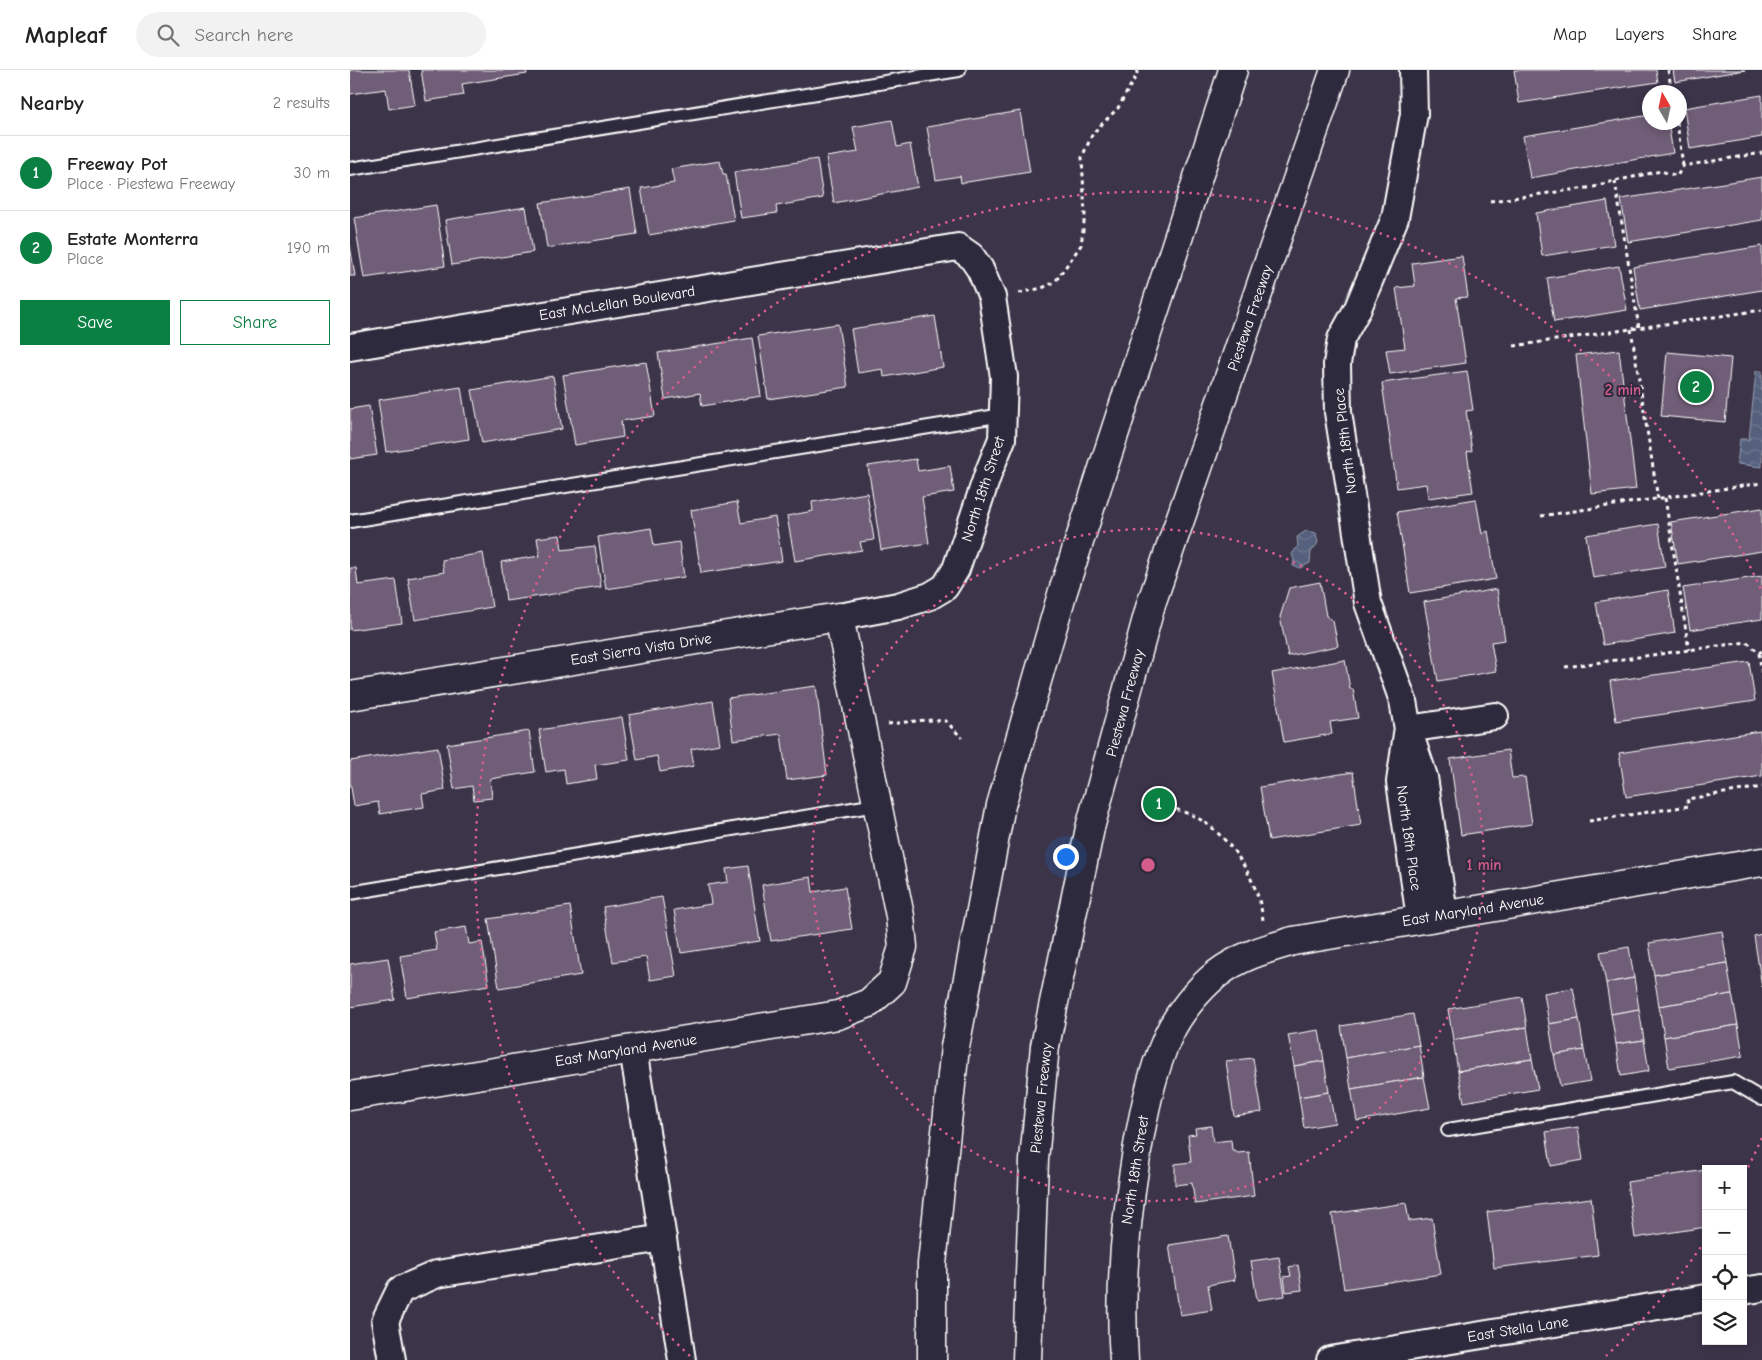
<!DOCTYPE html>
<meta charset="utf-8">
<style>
:root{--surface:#fff;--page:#f2f2f2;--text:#222;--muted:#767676;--line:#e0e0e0;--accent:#0b8043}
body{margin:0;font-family:"Comic Neue",sans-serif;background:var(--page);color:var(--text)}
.controls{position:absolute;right:15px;bottom:15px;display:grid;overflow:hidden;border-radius:0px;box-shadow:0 2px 8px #0003}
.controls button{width:45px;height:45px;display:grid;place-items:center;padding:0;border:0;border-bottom:1px solid var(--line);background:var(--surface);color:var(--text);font:25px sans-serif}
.compass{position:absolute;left:1292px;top:15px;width:45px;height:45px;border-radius:50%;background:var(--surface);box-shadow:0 2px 8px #0003;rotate:351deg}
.you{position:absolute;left:715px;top:786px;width:18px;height:18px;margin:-12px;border:4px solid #fff;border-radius:50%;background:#1a73e8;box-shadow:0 0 0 8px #1a73e833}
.badge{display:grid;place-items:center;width:32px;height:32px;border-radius:50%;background:var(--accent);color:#fff;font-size:16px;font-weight:700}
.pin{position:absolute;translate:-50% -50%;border:2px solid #fff;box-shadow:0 1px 5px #0006}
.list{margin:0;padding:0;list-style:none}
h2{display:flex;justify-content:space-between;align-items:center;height:65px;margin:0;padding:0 20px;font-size:21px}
h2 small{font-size:16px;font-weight:400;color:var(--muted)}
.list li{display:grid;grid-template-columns:32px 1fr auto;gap:15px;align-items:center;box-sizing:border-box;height:75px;padding:0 20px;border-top:1px solid var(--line)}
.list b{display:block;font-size:19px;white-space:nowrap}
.list p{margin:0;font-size:16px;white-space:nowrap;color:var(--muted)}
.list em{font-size:16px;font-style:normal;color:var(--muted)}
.actions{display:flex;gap:10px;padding:15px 20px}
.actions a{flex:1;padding:11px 0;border:1px solid var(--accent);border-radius:0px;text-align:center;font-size:18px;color:var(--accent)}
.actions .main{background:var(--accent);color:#fff}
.icon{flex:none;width:28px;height:28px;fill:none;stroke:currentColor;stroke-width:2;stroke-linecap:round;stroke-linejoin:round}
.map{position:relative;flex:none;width:1412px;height:1290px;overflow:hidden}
header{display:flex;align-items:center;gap:30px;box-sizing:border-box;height:70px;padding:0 25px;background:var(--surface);border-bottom:1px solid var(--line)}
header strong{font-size:24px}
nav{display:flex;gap:28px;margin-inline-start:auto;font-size:18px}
.search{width:350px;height:45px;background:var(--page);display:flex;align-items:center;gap:12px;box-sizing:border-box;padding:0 18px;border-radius:28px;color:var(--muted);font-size:19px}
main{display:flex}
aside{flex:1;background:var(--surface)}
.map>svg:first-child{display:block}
.water{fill:url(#water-waves);stroke:#98a0b1}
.building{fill:#705d77;stroke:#fff}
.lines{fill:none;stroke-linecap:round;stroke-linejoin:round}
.service-casing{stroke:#fff;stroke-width:16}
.minor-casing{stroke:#fff;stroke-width:30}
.tertiary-casing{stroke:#fff;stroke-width:31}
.motorway-casing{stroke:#fff;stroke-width:31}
.path{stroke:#fff;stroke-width:3;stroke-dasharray:4 4;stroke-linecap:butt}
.service{stroke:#2f2a3d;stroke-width:12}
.minor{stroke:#2f2a3d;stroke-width:26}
.tertiary{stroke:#2f2a3d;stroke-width:28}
.motorway{stroke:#2f2a3d;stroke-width:28}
.ring{fill:none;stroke:#d45d8c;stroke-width:2.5;stroke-dasharray:2.5 5}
.labels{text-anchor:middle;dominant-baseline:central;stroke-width:4;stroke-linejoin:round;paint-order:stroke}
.street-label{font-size:15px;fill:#fff;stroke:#2f2a3d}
.centre{fill:#d45d8c;stroke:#2f2a3d;stroke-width:2.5}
.ring-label{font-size:15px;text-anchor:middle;font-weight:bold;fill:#d45d8c;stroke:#2f2a3d;stroke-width:4;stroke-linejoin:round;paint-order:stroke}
</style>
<header>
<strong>Mapleaf</strong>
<div class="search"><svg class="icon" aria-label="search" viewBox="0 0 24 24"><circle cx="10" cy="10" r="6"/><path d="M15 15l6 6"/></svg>Search here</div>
<nav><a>Map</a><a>Layers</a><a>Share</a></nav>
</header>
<main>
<aside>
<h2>Nearby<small>2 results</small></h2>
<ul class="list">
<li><span class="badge">1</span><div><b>Freeway Pot</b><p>Place · Piestewa Freeway</p></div><em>30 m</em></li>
<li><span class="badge">2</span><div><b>Estate Monterra</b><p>Place</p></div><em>190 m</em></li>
</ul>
<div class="actions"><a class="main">Save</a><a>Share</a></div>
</aside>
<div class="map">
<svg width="1412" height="1290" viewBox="0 0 1412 1290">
<defs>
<pattern id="water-waves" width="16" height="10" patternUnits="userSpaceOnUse" patternTransform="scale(1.25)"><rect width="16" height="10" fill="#54617d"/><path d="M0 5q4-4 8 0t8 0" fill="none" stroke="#6e7990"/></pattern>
</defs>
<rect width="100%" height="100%" fill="#3c3449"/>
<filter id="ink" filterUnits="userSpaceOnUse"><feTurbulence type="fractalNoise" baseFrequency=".02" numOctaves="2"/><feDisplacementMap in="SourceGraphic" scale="10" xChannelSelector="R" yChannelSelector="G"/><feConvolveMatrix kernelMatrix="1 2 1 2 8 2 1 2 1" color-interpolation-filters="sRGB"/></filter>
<g filter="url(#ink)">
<g class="water">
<path d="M1406 301H1412V397L1387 394 1390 369H1399Z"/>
<path d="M956 461 966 463 968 473 961 482 960 493 950 498 943 496 944 490 942 484 948 476 947 467Z"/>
</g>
<g class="building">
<path d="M0 0H59L65 35 39 39 36 19 0 24Z"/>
<path d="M71 0H176L177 4 112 14 114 25 76 31Z"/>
<path d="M1164 0H1306L1308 12 1169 33Z"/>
<path d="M1323 0H1395L1325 12Z"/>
<path d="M1412 25V67L1340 79 1334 38Z"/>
<path d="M670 41 680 102 611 113 610 106 586 110 577 57Z"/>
<path d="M1300 45V52H1318L1323 83 1180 108 1173 66Z"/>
<path d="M542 50 547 77 560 74 568 117 484 133 476 87 508 82 503 57Z"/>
<path d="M467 89 473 128 426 136 427 143 391 148 384 102Z"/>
<path d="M370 91 373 104H376L384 150 299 165 291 118 324 113 321 99Z"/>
<path d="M1412 107V150L1278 172 1271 129Z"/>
<path d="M280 119 287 164 197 178 190 133Z"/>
<path d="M1257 131 1264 175 1192 186 1186 143Z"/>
<path d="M86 135 95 196 14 208 4 148Z"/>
<path d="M176 137 183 182 102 195 95 150Z"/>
<path d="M0 175 5 206H0Z"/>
<path d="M1412 176V220L1290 240 1283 197Z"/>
<path d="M1112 186 1118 227 1106 228 1116 293 1040 304 1036 280 1055 278 1046 218 1065 216 1062 193Z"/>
<path d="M1269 196 1277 240 1204 252 1197 208Z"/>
<path d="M585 246 593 297 534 307 533 299 508 303 501 259Z"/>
<path d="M488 254 498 317 418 329 408 266Z"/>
<path d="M402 268 411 326 352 336 350 323 315 329 308 283Z"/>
<path d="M1269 280 1286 419 1242 424 1226 285Z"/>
<path d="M1317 282 1381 288 1375 352 1311 346Z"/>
<path d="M296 292 305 346 271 351 273 367 225 375 213 305Z"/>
<path d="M1117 301 1123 340 1116 341 1122 381 1117 382 1123 422 1078 428 1076 414 1047 418 1032 313Z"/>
<path d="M203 306 212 359 132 373 122 320Z"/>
<path d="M111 317 119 369 36 382 28 330Z"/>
<path d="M19 336 27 385 0 389V339Z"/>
<path d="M566 389 568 401 600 396 604 422 572 427 579 473 531 480 518 396Z"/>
<path d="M517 423 524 470 510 472 512 480 445 491 437 446 463 441 462 432Z"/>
<path d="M1126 429 1132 464 1138 461 1146 509 1060 523 1047 442Z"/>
<path d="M387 432 391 453 425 447 432 491 351 503 341 440Z"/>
<path d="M1412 438V481L1328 494 1321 452Z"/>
<path d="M1308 454 1315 497 1243 508 1236 465Z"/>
<path d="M301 458 304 476 329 472 334 507 256 519 248 467Z"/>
<path d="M210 465 212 480 245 476 251 517 156 531 151 492 190 486 187 468Z"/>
<path d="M133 483 142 537 65 550 58 508 94 502 92 490Z"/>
<path d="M0 498H6L8 515 46 510 52 553 0 560Z"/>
<path d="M1412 506V549L1340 560 1333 518Z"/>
<path d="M970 512 976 546 983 551 988 576 938 586 930 547 939 518Z"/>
<path d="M1147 519 1155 570 1141 572 1146 601 1088 611 1074 532Z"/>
<path d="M1318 520 1325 563 1253 575 1246 532Z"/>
<path d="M995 590 1000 619H1003L1008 648 980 652 982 664 934 672 922 603Z"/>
<path d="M1399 592 1405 631 1266 651 1260 611Z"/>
<path d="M466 616 477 705 437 710 431 664 383 670 378 628Z"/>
<path d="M363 631 370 674 341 679 344 696 310 702 307 686 287 690 279 645Z"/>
<path d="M272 647 279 690 245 695 247 709 216 714 214 699 196 702 189 660Z"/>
<path d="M179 661 185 702 140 709 142 728 124 730 122 716 104 719 97 674Z"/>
<path d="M1410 661 1412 678V706L1276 727 1269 683Z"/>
<path d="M88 677 95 720 72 724 74 737 30 744 28 732 4 736 0 711V691Z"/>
<path d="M1158 680 1162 708 1175 707 1182 754 1111 765 1100 689Z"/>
<path d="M1003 702 1011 755 919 770 910 717Z"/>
<path d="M398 796 410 871 331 883 324 840 361 834 358 815 378 812 376 799Z"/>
<path d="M461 807 463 822 495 817 502 859 421 871 412 815Z"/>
<path d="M312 827 326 906 300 910 296 887 263 892 253 837Z"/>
<path d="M220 836 231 905 149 918 138 849Z"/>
<path d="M116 857 119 874 132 872 139 915 57 928 50 886 87 880 84 862Z"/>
<path d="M1372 861 1377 893 1304 905 1299 873Z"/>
<path d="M1412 864V917L1404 866Z"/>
<path d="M1279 877 1284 908 1256 913 1250 882Z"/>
<path d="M38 888 45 930 0 937V894Z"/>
<path d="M1377 893 1382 924 1309 936 1304 905Z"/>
<path d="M1284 908 1289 939 1261 944 1256 913Z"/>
<path d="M1223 918 1229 949 1199 954 1194 923Z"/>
<path d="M1382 924 1388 955 1314 967 1309 936Z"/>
<path d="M1172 927 1177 957 1103 970 1098 939Z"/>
<path d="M1289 939 1294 970 1266 974 1261 944Z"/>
<path d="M1063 944 1069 975 996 988 991 956Z"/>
<path d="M1229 949 1234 980 1204 985 1199 954Z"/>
<path d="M1388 955 1393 986 1319 998 1314 967Z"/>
<path d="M1177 957 1182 989 1108 1001 1103 970Z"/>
<path d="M969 960 974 991 944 996 938 965Z"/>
<path d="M1294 970 1299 1001 1271 1006 1266 974Z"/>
<path d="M1069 975 1074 1007 1001 1019 996 988Z"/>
<path d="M1234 980 1240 1011 1210 1016 1204 985Z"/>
<path d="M903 988 912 1042 884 1046 876 991Z"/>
<path d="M1182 989 1188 1019 1114 1032 1108 1001Z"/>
<path d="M974 991 979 1022 949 1027 944 996Z"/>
<path d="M1074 1007 1080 1038 1007 1051 1001 1019Z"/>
<path d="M979 1022 985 1053 954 1058 949 1027Z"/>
<path d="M861 1056 863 1072 881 1070 882 1080 888 1083 899 1082 904 1126 845 1134 842 1113 825 1115V1094L841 1092 838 1065 846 1064 845 1058Z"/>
<path d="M1228 1057 1233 1090 1201 1096 1196 1062Z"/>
<path d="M1356 1100V1157L1285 1168 1277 1112Z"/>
<path d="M1241 1128 1248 1185 1144 1198 1137 1142Z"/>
<path d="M1056 1133 1059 1151 1082 1148 1091 1204 994 1219 982 1144Z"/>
<path d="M878 1166 885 1210 858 1215 862 1240 830 1245 819 1175Z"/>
<path d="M929 1187 935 1226 907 1230 901 1191Z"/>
<path d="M948 1195 952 1220 936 1222 934 1207 941 1206 939 1197Z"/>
</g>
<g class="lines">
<defs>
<g id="service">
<path d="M0 99 609 0"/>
<path d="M0 451 653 345"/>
<path d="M0 823 526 735"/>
<path d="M1098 1060 1383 1012 1412 1029"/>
</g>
<g id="minor">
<path d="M1063 0 1064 44 1045 148 1008 238 991 269 987 294 988 342 1018 533 1053 631 1058 659 1074 707 1094 844"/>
<path d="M0 277 608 177 621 186 630 199 642 227 654 307 652 369 639 401 606 499 595 517 580 526 548 536 489 547"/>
<path d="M1058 659 1145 646"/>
<path d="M1057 664 1050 712 1070 848"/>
<path d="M283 979 332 1290"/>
<path d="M1393 1221 1412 1218"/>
<path d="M42 1290 35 1251 50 1220 87 1204 313 1168"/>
<path d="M980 1290 1356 1228"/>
</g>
<g id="tertiary">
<path d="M0 626 489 547 550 846 553 877 542 912 519 933 488 945 0 1026"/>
<path d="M774 1290C769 1221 775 1155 786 1087 793 1046 801 1004 818 966 828 944 848 919 867 904 890 886 916 879 943 871L1412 792"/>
</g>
<g id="motorway">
<path d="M582 1290V1194L605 977 651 735 713 521 883 0"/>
<path d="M677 1290 684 1090 695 976 740 758 801 534 985 0"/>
</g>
</defs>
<use href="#service" class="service-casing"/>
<use href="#minor" class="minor-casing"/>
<use href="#tertiary" class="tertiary-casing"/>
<use href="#motorway" class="motorway-casing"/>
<g class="path">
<path d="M1318 0 1322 22"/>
<path d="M1327 52 1333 96"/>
<path d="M1265 111 1289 258"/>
<path d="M1140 131 1244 117 1260 112 1311 101 1327 106 1333 96 1412 83"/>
<path d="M669 223 692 218 705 212 731 175 735 145 732 87 743 63 768 38 786 6 788 0"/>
<path d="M1281 259 1308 429"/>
<path d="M1164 276 1412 240"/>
<path d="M1315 428 1339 580"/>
<path d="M1191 446 1412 413"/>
<path d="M1409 583 1412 605"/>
<path d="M1215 597 1397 572 1409 583 1412 581"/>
<path d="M538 654 575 650 596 651 612 668"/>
<path d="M819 736C829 741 842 744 851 750 883 770 910 814 913 851"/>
<path d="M1239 751 1339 736 1337 729 1412 717"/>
</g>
<use href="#service" class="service"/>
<use href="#minor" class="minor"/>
<use href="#tertiary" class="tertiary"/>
<use href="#motorway" class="motorway"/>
</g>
</g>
<g class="ring">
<circle cx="798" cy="795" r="336"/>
<path d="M1412 1068A672 672 0 0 1 1394 1105M1355 1171A672 672 0 0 1 1256 1286M340 1286A672 672 0 1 1 1412 522"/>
</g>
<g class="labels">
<g class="street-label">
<text transform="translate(267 233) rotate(-9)">East McLellan Boulevard</text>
<text transform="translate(900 248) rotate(-71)">Piestewa Freeway</text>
<text transform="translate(995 371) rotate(-97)">North 18th Place</text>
<text transform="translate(633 419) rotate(-72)">North 18th Street</text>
<text transform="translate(291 579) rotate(-9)">East Sierra Vista Drive</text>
<text transform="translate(775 633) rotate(-75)">Piestewa Freeway</text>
<text transform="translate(1059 768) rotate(82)">North 18th Place</text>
<text transform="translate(1123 840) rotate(-9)">East Maryland Avenue</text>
<text transform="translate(276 980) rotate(-9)">East Maryland Avenue</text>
<text transform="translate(691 1028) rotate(-84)">Piestewa Freeway</text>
<text transform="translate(785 1100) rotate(-81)">North 18th Street</text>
<text transform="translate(1168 1259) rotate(-9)">East Stella Lane</text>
</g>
</g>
<circle cx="798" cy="795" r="8" class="centre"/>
<g class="ring-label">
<text x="1273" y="325">2 min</text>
<text x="1134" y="800">1 min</text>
</g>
</svg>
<div class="controls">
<button>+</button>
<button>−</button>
<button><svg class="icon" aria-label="locate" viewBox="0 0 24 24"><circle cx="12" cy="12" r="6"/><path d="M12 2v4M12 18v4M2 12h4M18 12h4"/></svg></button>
<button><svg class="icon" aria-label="layers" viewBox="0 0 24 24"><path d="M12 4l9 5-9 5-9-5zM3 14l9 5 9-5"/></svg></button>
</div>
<svg class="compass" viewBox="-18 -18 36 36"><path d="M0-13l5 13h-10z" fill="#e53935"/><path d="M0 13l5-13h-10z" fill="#767676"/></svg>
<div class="you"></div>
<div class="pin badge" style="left:809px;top:734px">1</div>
<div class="pin badge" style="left:1346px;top:317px">2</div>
</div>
</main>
